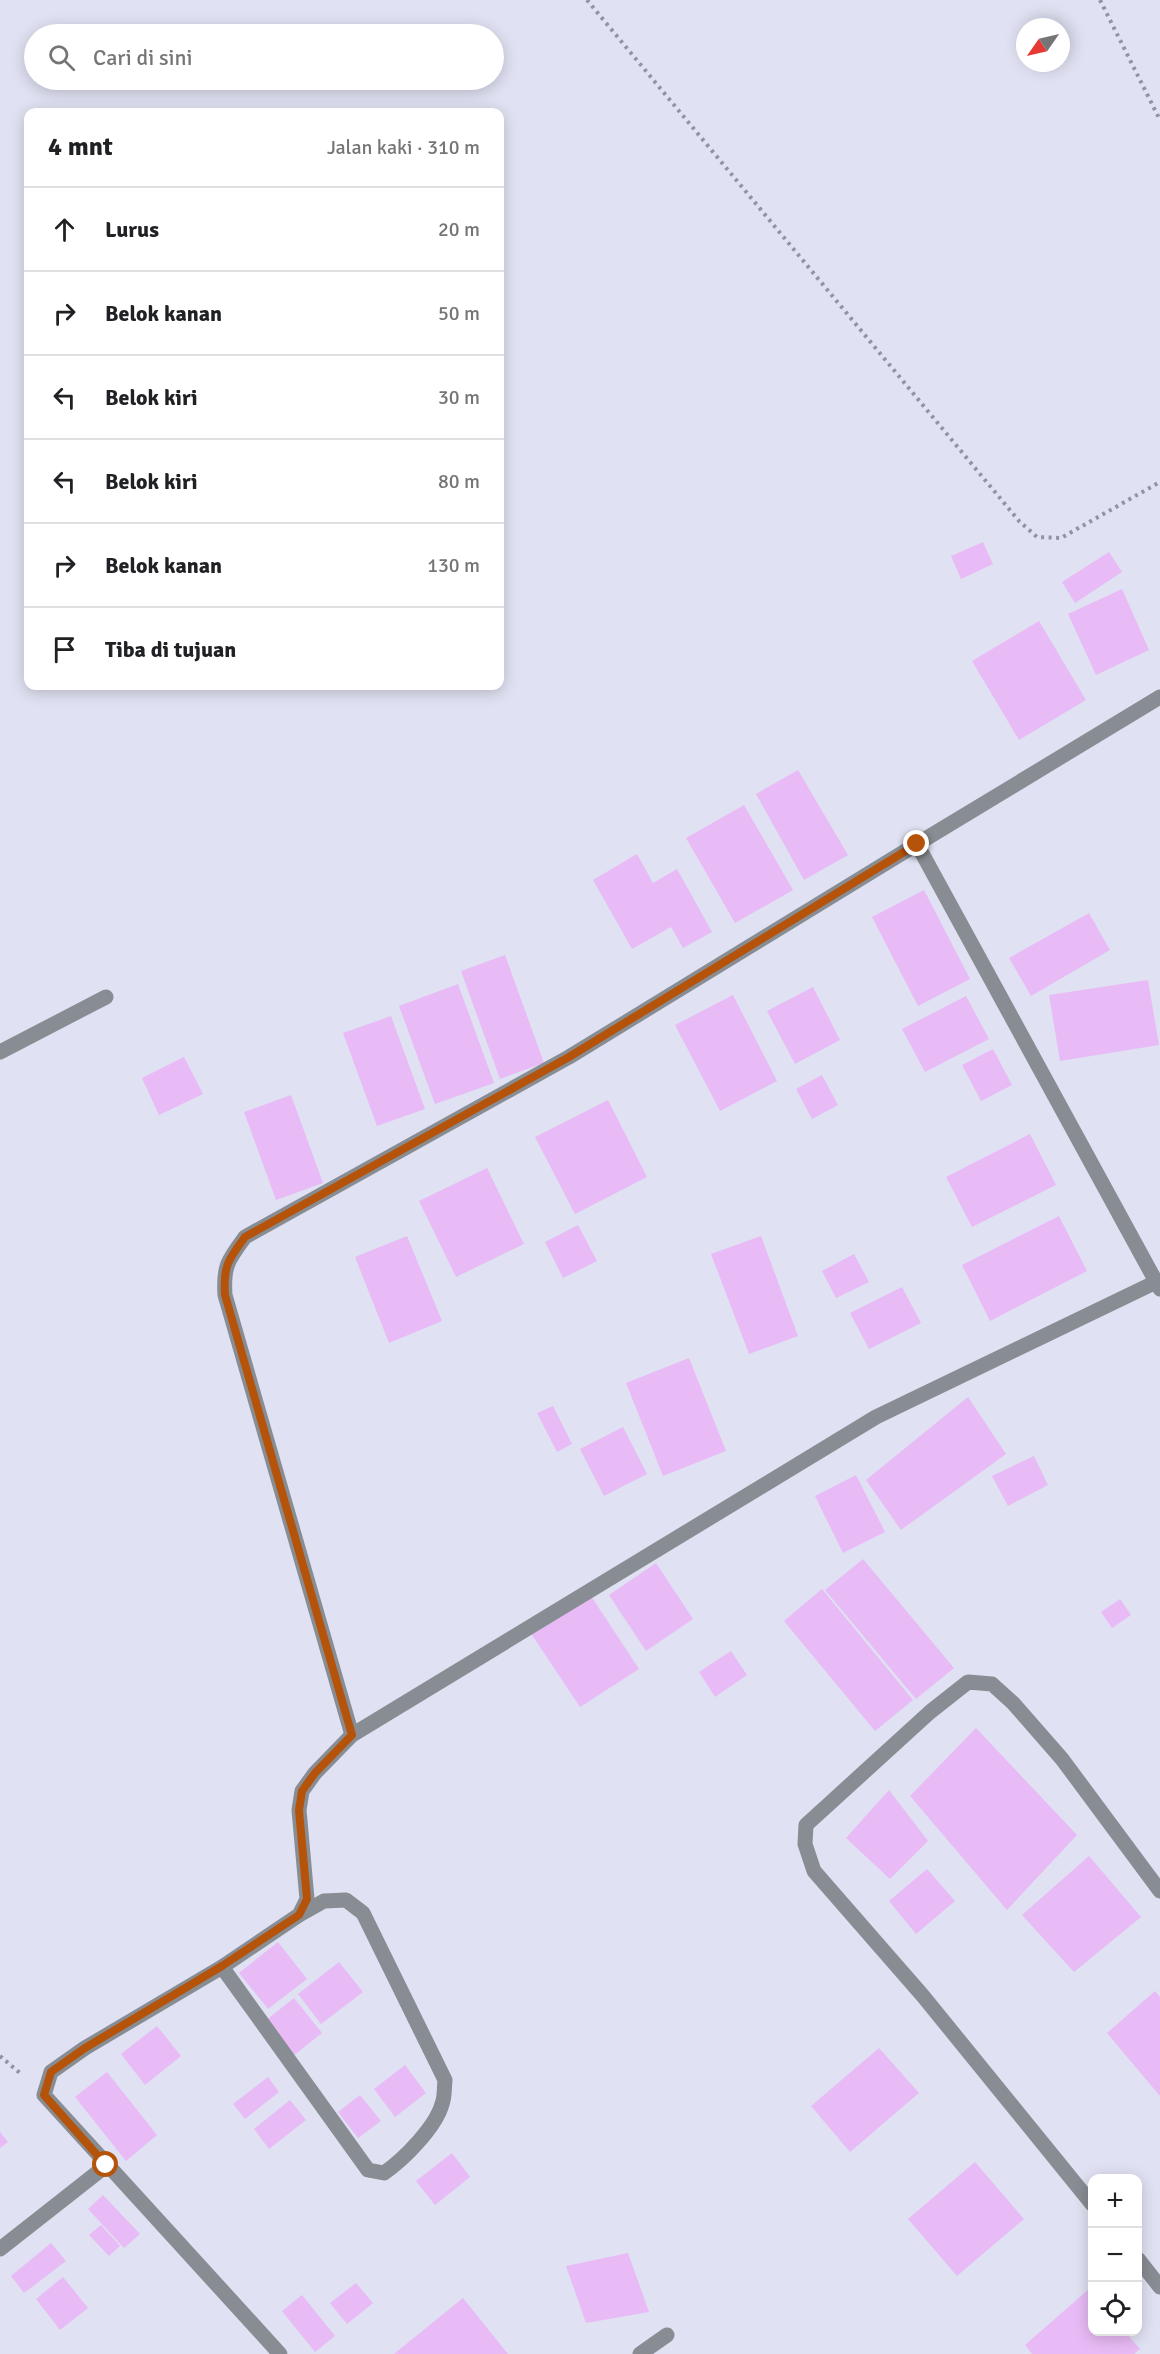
<!DOCTYPE html>
<html lang="id">
<meta charset="utf-8">
<style>
:root{--surface:#fff;--page:#f6f6f6;--text:#202124;--muted:#757577;--line:#e0e0e0}
body{margin:0;font-family:Signika,sans-serif;background:var(--page);color:var(--text)}
.controls{position:absolute;right:18px;bottom:18px;display:grid;overflow:hidden;border-radius:12px;box-shadow:0 3px 15px #0003}
.controls button{width:54px;height:54px;display:grid;place-items:center;padding:0;border:0;border-bottom:2px solid var(--line);background:var(--surface);color:var(--text);font:30px sans-serif}
.compass{position:absolute;left:1016px;top:18px;width:54px;height:54px;border-radius:50%;background:var(--surface);box-shadow:0 3px 15px #0003;rotate:236deg}
.stop{position:absolute;width:18px;height:18px;margin:-14px;border:4px solid #b45309;border-radius:50%;background:#fff}
.stop.end{background:#b45309;border-color:#fff;box-shadow:0 2px 6px #0008}
.list{margin:0;padding:0;list-style:none}
h2{display:flex;justify-content:space-between;align-items:center;height:78px;margin:0;padding:0 24px;font-size:26px}
h2 small{font-size:20px;font-weight:400;color:var(--muted)}
.list li{display:grid;grid-template-columns:39px 1fr auto;gap:18px;align-items:center;box-sizing:border-box;height:84px;padding:0 24px;border-top:2px solid var(--line)}
.list b{display:block;font-size:22px;white-space:nowrap}
.list em{font-size:20px;font-style:normal;color:var(--muted)}
.icon{flex:none;width:33px;height:33px;fill:none;stroke:currentColor;stroke-width:2;stroke-linecap:round;stroke-linejoin:round}
.map{position:relative;flex:none;width:1160px;height:2354px;overflow:hidden}
.search{position:absolute;background:var(--surface);box-shadow:0 3px 15px #0003;left:24px;top:24px;width:480px;height:66px;display:flex;align-items:center;gap:15px;box-sizing:border-box;padding:0 21px;border-radius:33px;color:var(--muted);font-size:22px}
.panel{position:absolute;background:var(--surface);box-shadow:0 3px 15px #0003;left:24px;top:108px;width:480px;height:582px;border-radius:12px}
.map>svg:first-child{display:block}
.building{fill:#e8bbf6}
.lines{fill:none;stroke-linecap:round;stroke-linejoin:round}
.path{stroke:#9293a0;stroke-width:4;stroke-dasharray:3 4.5;stroke-linecap:butt}
.service{stroke:#888d93;stroke-width:15}
.minor{stroke:#888d93;stroke-width:15}
.route{stroke:#b45309;stroke-width:8}
</style>
<div class="map">
<svg width="1160" height="2354" viewBox="0 0 1160 2354">
<rect width="100%" height="100%" fill="#e0e1f2"/>
<g class="building">
<path d="M983 542 993 564 961 579 951 556Z"/>
<path d="M1109 552 1122 572 1075 603 1062 582Z"/>
<path d="M1122 589 1149 650 1096 675 1068 614Z"/>
<path d="M1039 621 1086 700 1019 740 972 661Z"/>
<path d="M798 770 848 855 804 880 756 794Z"/>
<path d="M744 805 793 890 735 923 686 838Z"/>
<path d="M637 854 653 883 677 869 712 932 683 948 671 927 632 949 593 880Z"/>
<path d="M924 890 970 979 918 1006 872 917Z"/>
<path d="M1089 913 1110 950 1031 996 1009 958Z"/>
<path d="M505 955 544 1063 500 1079 461 971Z"/>
<path d="M1148 980 1159 1045 1060 1061 1049 995Z"/>
<path d="M458 984 494 1083 435 1104 399 1006Z"/>
<path d="M813 987 840 1040 795 1064 767 1011Z"/>
<path d="M733 995 777 1081 720 1111 675 1025Z"/>
<path d="M966 996 989 1039 925 1072 902 1029Z"/>
<path d="M391 1016 425 1109 377 1126 343 1033Z"/>
<path d="M993 1049 1012 1085 981 1101 962 1065Z"/>
<path d="M184 1057 203 1094 159 1115 142 1078Z"/>
<path d="M822 1075 838 1105 812 1119 796 1089Z"/>
<path d="M291 1095 323 1183 276 1200 244 1112Z"/>
<path d="M608 1100 647 1177 575 1214 535 1137Z"/>
<path d="M1030 1134 1056 1185 972 1227 946 1177Z"/>
<path d="M487 1168 524 1244 456 1277 419 1201Z"/>
<path d="M1059 1216 1087 1271 990 1321 962 1265Z"/>
<path d="M578 1225 597 1261 563 1278 545 1242Z"/>
<path d="M407 1236 442 1321 389 1343 355 1257Z"/>
<path d="M761 1236 798 1336 749 1354 711 1254Z"/>
<path d="M854 1254 869 1282 836 1298 822 1271Z"/>
<path d="M902 1287 921 1323 869 1349 850 1313Z"/>
<path d="M689 1358 726 1451 663 1476 626 1383Z"/>
<path d="M968 1397 1006 1454 901 1530 866 1480Z"/>
<path d="M553 1406 572 1444 557 1452 537 1413Z"/>
<path d="M623 1427 647 1474 604 1496 580 1449Z"/>
<path d="M1034 1456 1048 1485 1008 1506 992 1476Z"/>
<path d="M856 1475 885 1532 843 1553 815 1496Z"/>
<path d="M863 1559 954 1668 916 1699 825 1590Z"/>
<path d="M656 1563 693 1619 646 1651 609 1595Z"/>
<path d="M822 1589 913 1700 875 1731 784 1621Z"/>
<path d="M589 1593 639 1669 580 1707 530 1632Z"/>
<path d="M1120 1599 1131 1615 1112 1628 1101 1612Z"/>
<path d="M731 1651 747 1675 715 1697 699 1672Z"/>
<path d="M976 1728 1077 1835 1007 1910 910 1796Z"/>
<path d="M889 1790 928 1841 890 1879 846 1838Z"/>
<path d="M1089 1856 1141 1917 1074 1972 1022 1915Z"/>
<path d="M927 1869 955 1901 916 1934 889 1901Z"/>
<path d="M278 1942 307 1979 268 2009 239 1973Z"/>
<path d="M339 1962 363 1992 321 2024 298 1994Z"/>
<path d="M1155 1991 1160 1997V2096L1107 2033Z"/>
<path d="M294 1998 322 2033 293 2056 265 2021Z"/>
<path d="M157 2026 181 2056 145 2085 121 2054Z"/>
<path d="M879 2048 919 2093 850 2152 811 2106Z"/>
<path d="M405 2065 426 2093 395 2117 374 2089Z"/>
<path d="M107 2072 157 2135 126 2161 75 2097Z"/>
<path d="M268 2077 279 2092 245 2119 233 2104Z"/>
<path d="M360 2095 381 2121 358 2138 338 2112Z"/>
<path d="M290 2100 306 2120 269 2149 254 2129Z"/>
<path d="M0 2132 8 2142 0 2148Z"/>
<path d="M452 2153 470 2177 435 2205 416 2181Z"/>
<path d="M975 2162 1024 2219 957 2276 908 2219Z"/>
<path d="M103 2195 140 2234 124 2248 88 2209Z"/>
<path d="M101 2225 120 2246 109 2256 89 2235Z"/>
<path d="M51 2243 66 2261 24 2293 11 2276Z"/>
<path d="M628 2253 649 2312 586 2323 566 2266Z"/>
<path d="M63 2277 88 2308 60 2330 36 2299Z"/>
<path d="M356 2283 373 2303 347 2324 330 2303Z"/>
<path d="M1089 2289 1092 2293V2332H1125L1140 2349 1134 2354H1032L1025 2345Z"/>
<path d="M302 2295 335 2336 315 2352 282 2311Z"/>
<path d="M463 2298 508 2354H394Z"/>
</g>
<g class="lines">
<g class="path">
<path d="M587 0 1019 521 1037 537 1061 538 1160 482"/>
<path d="M1100 0 1160 120"/>
<path d="M0 2056 21 2074"/>
</g>
<path class="service" d="M0 1052 106 997"/>
<g class="minor">
<path d="M1160 697 917 844 1160 1289"/>
<path d="M352 1735 225 1295C223 1266 228 1260 245 1237L569 1057 917 844"/>
<path d="M222 1967 368 2170 384 2173C403 2160 436 2127 442 2104 445 2097 444 2088 445 2080L363 1913 346 1900 324 1901 299 1915"/>
<path d="M1092 2204 923 1996 814 1871 805 1844 806 1825 930 1712 968 1682 992 1684 1013 1703 1062 1759 1160 1891"/>
<path d="M0 2249 107 2165"/>
<path d="M1138 2259 1160 2287"/>
<path d="M280 2354 44 2095 51 2072 85 2048 222 1967 299 1915 307 1899 299 1810 302 1791 315 1773 352 1735 876 1417 1156 1282"/>
<path d="M640 2354 667 2335"/>
</g>
</g>
<g class="lines">
<path class="route" d="M106 2165 44 2095 51 2072 85 2048 222 1966 299 1915 307 1899 299 1810 302 1791 315 1773 352 1735 225 1295C223 1266 228 1260 245 1237L569 1057 917 844"/>
</g>
</svg>
<div class="controls">
<button>+</button>
<button>−</button>
<button><svg class="icon" aria-label="locate" viewBox="0 0 24 24"><circle cx="12" cy="12" r="6"/><path d="M12 2v4M12 18v4M2 12h4M18 12h4"/></svg></button>
</div>
<svg class="compass" viewBox="-18 -18 36 36"><path d="M0-13l5 13h-10z" fill="#e53935"/><path d="M0 13l5-13h-10z" fill="#757577"/></svg>
<div class="stop" style="left:106px;top:2165px"></div>
<div class="stop end" style="left:917px;top:844px"></div>
<div class="search"><svg class="icon" aria-label="search" viewBox="0 0 24 24"><circle cx="10" cy="10" r="6"/><path d="M15 15l6 6"/></svg>Cari di sini</div>
<section class="panel">
<h2>4 mnt<small>Jalan kaki · 310 m</small></h2>
<ul class="list">
<li><svg class="icon" aria-label="ahead" viewBox="0 0 24 24"><path d="M12 20V5M6 11l6-6 6 6"/></svg><div><b>Lurus</b></div><em>20 m</em></li>
<li><svg class="icon" aria-label="right" viewBox="0 0 24 24"><path d="M7 20v-9h11M14 6l5 5-5 5"/></svg><div><b>Belok kanan</b></div><em>50 m</em></li>
<li><svg class="icon" aria-label="left" viewBox="0 0 24 24"><path d="M17 20v-9H6M10 6l-5 5 5 5"/></svg><div><b>Belok kiri</b></div><em>30 m</em></li>
<li><svg class="icon" aria-label="left" viewBox="0 0 24 24"><path d="M17 20v-9H6M10 6l-5 5 5 5"/></svg><div><b>Belok kiri</b></div><em>80 m</em></li>
<li><svg class="icon" aria-label="right" viewBox="0 0 24 24"><path d="M7 20v-9h11M14 6l5 5-5 5"/></svg><div><b>Belok kanan</b></div><em>130 m</em></li>
<li><svg class="icon" aria-label="arrive" viewBox="0 0 24 24"><path d="M6 21V4h12l-3 4 3 4H6"/></svg><div><b>Tiba di tujuan</b></div></li>
</ul>
</section>
</div>
